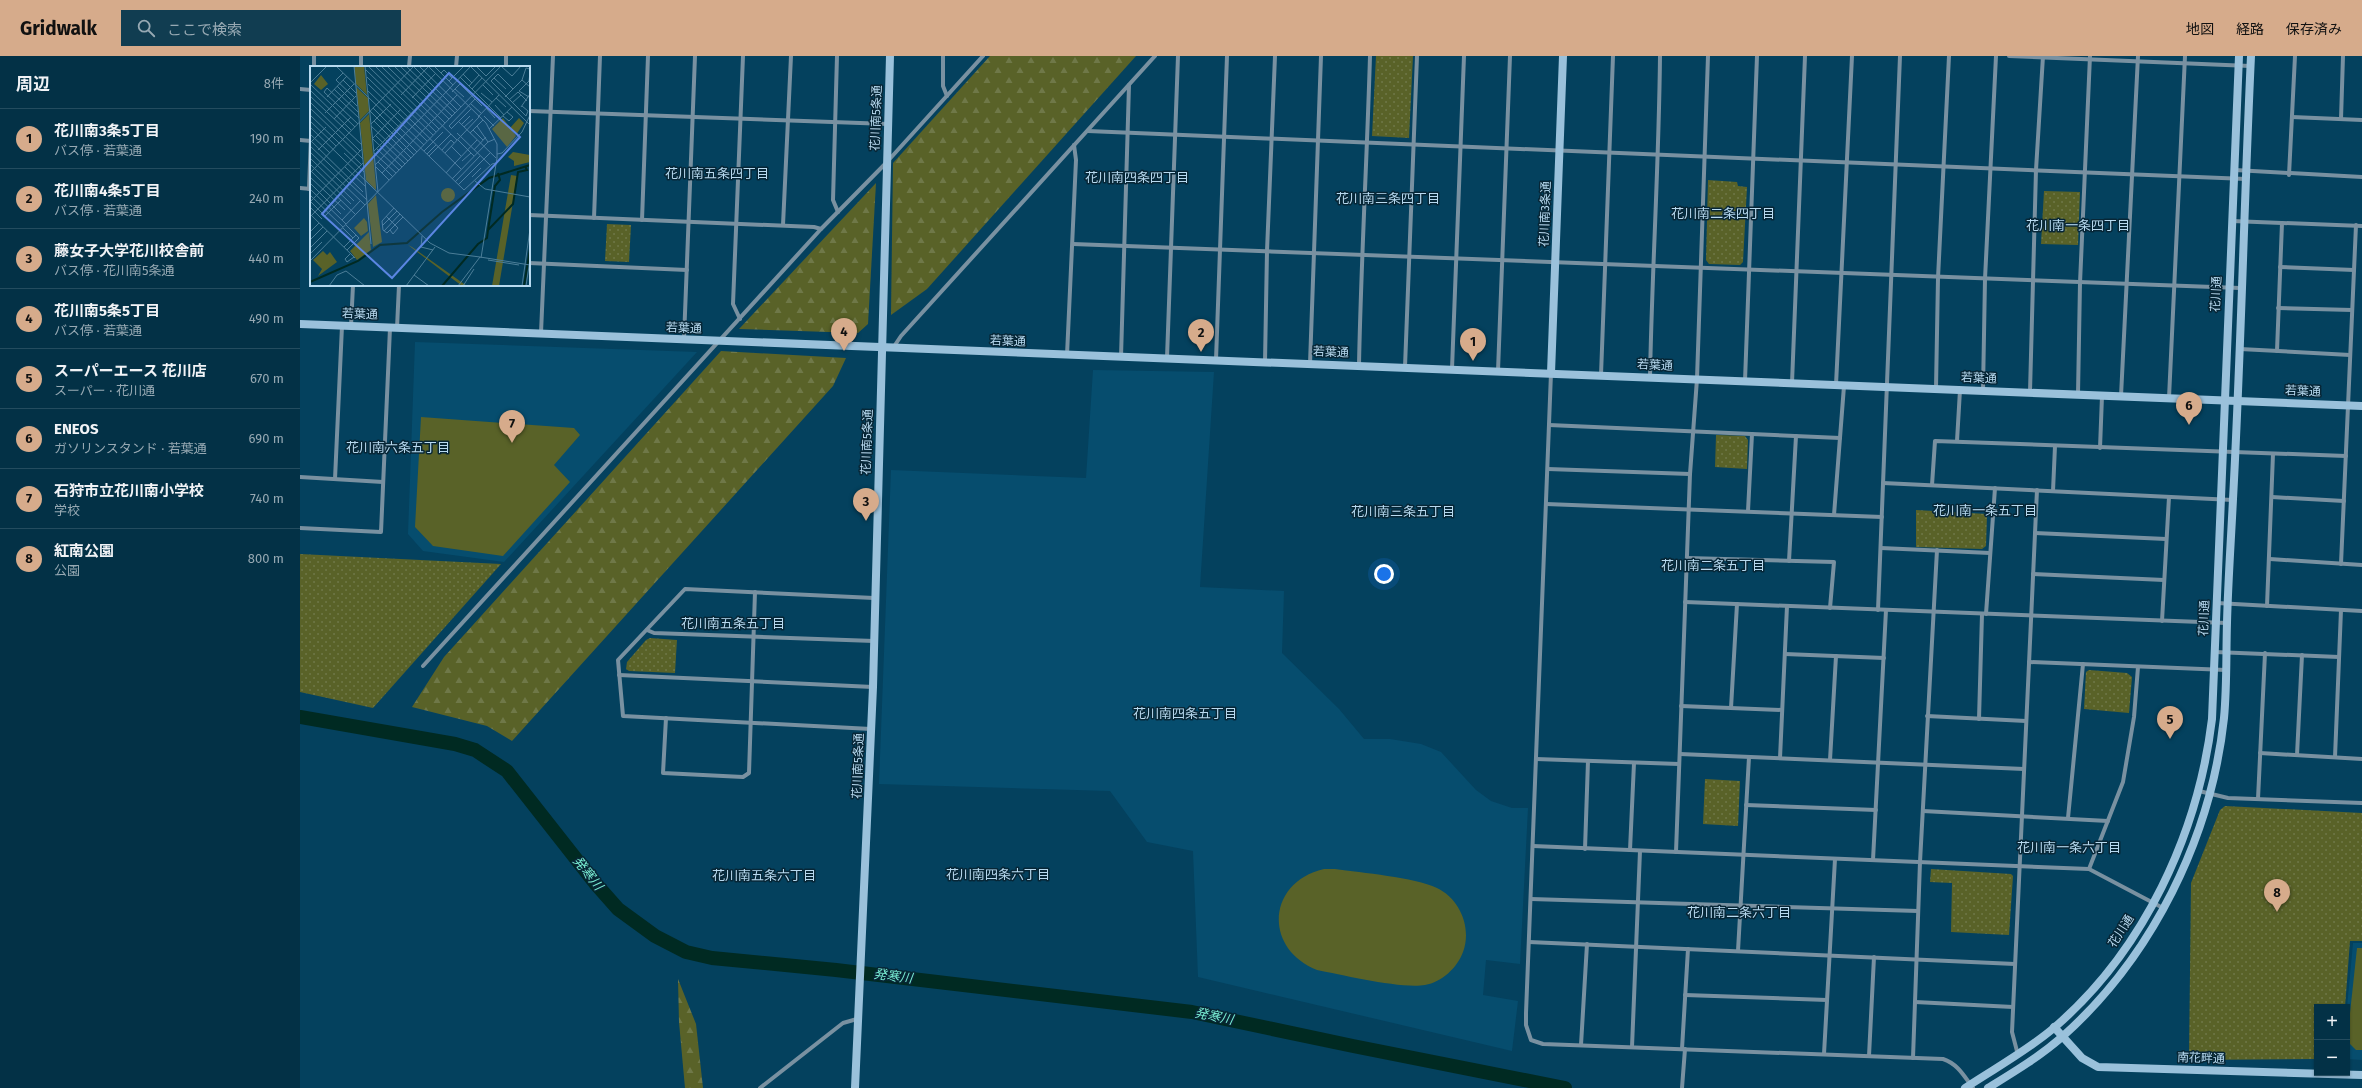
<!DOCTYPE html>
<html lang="ja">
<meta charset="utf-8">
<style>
:root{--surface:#033146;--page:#113d51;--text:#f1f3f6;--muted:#97a9b3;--line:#244c5f;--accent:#d6ab8b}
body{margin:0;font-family:"Fira Sans","Noto Sans JP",sans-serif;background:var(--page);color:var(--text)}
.controls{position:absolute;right:12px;bottom:12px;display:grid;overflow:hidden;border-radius:0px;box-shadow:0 1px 3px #0004}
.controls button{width:36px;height:36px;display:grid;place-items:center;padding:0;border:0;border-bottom:1px solid var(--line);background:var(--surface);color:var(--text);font:20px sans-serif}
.you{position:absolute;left:1084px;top:518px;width:14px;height:14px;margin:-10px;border:3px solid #fff;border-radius:50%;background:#1a73e8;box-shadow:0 0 0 6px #1a73e833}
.badge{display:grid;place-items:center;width:26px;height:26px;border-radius:50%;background:var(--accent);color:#111;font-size:13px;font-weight:700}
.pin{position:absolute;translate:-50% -33px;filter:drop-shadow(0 1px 2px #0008)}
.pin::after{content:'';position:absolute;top:21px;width:14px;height:12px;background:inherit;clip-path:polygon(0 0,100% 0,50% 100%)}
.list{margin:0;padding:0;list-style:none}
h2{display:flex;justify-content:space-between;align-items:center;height:52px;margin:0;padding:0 16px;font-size:17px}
h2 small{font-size:13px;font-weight:400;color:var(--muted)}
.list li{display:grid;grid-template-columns:26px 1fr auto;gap:12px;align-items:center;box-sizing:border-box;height:60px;padding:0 16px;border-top:1px solid var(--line)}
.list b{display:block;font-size:15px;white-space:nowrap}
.list p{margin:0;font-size:13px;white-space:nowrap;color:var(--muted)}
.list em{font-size:13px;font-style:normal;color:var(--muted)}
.icon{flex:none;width:22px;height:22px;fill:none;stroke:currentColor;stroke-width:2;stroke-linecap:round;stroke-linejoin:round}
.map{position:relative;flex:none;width:2062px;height:1032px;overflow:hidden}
header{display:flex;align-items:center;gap:24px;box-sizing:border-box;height:56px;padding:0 20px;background:var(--accent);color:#111}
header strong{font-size:19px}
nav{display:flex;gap:22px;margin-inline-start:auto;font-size:14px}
.search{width:280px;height:36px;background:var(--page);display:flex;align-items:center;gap:10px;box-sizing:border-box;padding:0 14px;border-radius:0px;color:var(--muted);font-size:15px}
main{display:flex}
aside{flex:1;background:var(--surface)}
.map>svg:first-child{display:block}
.built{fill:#064d6e}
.grass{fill:url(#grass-dots)}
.forest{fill:url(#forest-firs)}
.pitch{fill:#596228}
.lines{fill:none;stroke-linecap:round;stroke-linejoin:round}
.river{stroke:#002a22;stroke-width:14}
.street{stroke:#7991a1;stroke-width:4}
.secondary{stroke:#9ac1db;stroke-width:8}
.labels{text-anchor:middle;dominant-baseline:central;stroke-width:3;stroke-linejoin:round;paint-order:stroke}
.street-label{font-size:12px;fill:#b8daf0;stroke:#072636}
.neighbourhood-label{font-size:13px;fill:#b8daf0;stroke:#072636}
.water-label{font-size:13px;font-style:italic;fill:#78ebd1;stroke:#072636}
.inset-river{fill:none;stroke:#002a22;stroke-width:2}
.inset-road{fill:none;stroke:#4c7e98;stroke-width:1}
.view{fill:#5b86e2;fill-opacity:0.15;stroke:#5b86e2;stroke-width:2}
.inset-edge{fill:none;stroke:#b8daf0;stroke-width:2}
</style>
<header>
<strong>Gridwalk</strong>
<div class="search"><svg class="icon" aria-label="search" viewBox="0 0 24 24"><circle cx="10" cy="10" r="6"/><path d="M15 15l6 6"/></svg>ここで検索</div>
<nav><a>地図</a><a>経路</a><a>保存済み</a></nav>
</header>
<main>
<aside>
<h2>周辺<small>8件</small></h2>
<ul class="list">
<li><span class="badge">1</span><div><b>花川南3条5丁目</b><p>バス停 · 若葉通</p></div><em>190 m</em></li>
<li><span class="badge">2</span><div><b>花川南4条5丁目</b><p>バス停 · 若葉通</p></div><em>240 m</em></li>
<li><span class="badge">3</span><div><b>藤女子大学花川校舎前</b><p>バス停 · 花川南5条通</p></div><em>440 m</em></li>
<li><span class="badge">4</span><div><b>花川南5条5丁目</b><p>バス停 · 若葉通</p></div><em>490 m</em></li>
<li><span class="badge">5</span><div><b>スーパーエース 花川店</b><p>スーパー · 花川通</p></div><em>670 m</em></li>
<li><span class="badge">6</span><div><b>ENEOS</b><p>ガソリンスタンド · 若葉通</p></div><em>690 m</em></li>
<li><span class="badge">7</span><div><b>石狩市立花川南小学校</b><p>学校</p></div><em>740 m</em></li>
<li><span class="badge">8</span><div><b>紅南公園</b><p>公園</p></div><em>800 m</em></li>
</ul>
</aside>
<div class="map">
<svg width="2062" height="1032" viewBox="0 0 2062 1032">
<defs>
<pattern id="grass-dots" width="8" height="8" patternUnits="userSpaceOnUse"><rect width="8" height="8" fill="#596228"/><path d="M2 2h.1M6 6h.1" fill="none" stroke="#6f7848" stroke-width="1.8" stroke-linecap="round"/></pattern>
<pattern id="forest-firs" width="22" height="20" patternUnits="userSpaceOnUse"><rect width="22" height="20" fill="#596228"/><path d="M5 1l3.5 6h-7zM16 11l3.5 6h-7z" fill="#6f7848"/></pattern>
</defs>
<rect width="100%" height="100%" fill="#04415e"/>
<g class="built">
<path d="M115 286 397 296 204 506 123 495 108 478Z"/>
<path d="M793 314 914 316 900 531 984 535 982 597 1039 653 1064 683H1090L1121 688 1141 696 1176 734 1191 745 1212 752H1228L1220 908 1186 904 1183 939 1218 945 1212 995 898 921 893 795 847 786 810 735 579 728 591 414 786 422Z"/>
<path d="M2053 887H2062V1004L2047 1003V951Z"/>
</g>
<g class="grass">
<path d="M1076 0H1113L1109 82 1072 80Z"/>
<path d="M1408 124 1437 126 1438 130 1447 131 1443 206 1440 209 1409 208 1406 204Z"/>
<path d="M1744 135 1780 136 1778 189 1741 188Z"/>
<path d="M307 168 331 169 329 206 305 205Z"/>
<path d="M1416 379 1445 380 1448 384 1447 413 1415 411Z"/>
<path d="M1616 454 1687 458 1686 490 1682 493 1616 491Z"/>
<path d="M0 498 201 508 73 652 0 636Z"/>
<path d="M350 582 377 584 375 617 329 615 326 613 327 606 346 584Z"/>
<path d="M1789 614 1827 617 1832 621 1829 657 1784 653 1786 616Z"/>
<path d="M1405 723 1440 725 1438 770 1403 768Z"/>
<path d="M1925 750 2062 757V885H2050L2045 951H2017V1003L1889 1004 1891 827 1920 754Z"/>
<path d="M1631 813 1711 818 1713 820 1709 879 1651 876 1652 827 1630 826Z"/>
</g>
<g class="forest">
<path d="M690 0H836L627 233 591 259 593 107Z"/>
<path d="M576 127 568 268 558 277 439 273Z"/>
<path d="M421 295 546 302 533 330 212 685 187 670 112 651 144 601Z"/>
<path d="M378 923 396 968 403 1032H385L379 966Z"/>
</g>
<g class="pitch">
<path d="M121 361 274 372 280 379 254 409 270 426 203 500 133 490 115 471Z"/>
<path d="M1024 813H1035C1062 817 1114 821 1137 832 1160 843 1172 872 1163 896 1157 912 1142 926 1125 929 1101 933 1043 919 1017 914 963 893 967 826 1024 813Z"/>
<path d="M2057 892H2062V994H2056L2047 985Z"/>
</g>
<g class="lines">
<path class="river" d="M0 661 155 688 175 694 207 715 295 827 318 853 355 880 386 896 412 902 536 914 892 956 1053 990 1265 1032"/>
<g class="street">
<path d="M537 0 533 144 538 156"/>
<path d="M643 0V30L647 40"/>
<path d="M1709 0 1950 10"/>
<path d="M14 11V0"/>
<path d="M61 11V0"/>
<path d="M109 11 110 0"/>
<path d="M156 11 157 0"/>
<path d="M206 11V0"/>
<path d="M0 33 11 34"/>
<path d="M229 55 588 68"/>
<path d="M1992 61 2062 64"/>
<path d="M2041 63 2043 0"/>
<path d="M788 75 1946 123"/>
<path d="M0 84 11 85"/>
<path d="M1935 114 2062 121"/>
<path d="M1989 119 1995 0"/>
<path d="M0 132 11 133"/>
<path d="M9 133 11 80"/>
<path d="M229 159 514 171 521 173"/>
<path d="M294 162 300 0"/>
<path d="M342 164 348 0"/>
<path d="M1932 165 2062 170"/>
<path d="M483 169 491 0"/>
<path d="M773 188 1940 232"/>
<path d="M229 207 387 214"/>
<path d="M1980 211 2054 214"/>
<path d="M1978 252 2052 254"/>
<path d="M440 263 433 248 443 0"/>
<path d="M51 270 53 229"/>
<path d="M97 272 99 229"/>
<path d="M241 277 253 0"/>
<path d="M384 283 395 0"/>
<path d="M593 292 601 280 855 0"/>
<path d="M1940 293 2050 299"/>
<path d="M1977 295 1982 167"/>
<path d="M767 299 776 104 774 89"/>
<path d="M821 301 829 29"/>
<path d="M867 302 878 0"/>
<path d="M916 304 927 0"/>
<path d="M965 306 967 195 975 0"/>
<path d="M1010 308 1021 0"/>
<path d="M1059 309C1061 206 1067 103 1070 0"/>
<path d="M1105 311 1117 0"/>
<path d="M1152 313 1164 0"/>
<path d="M1198 315 1210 0"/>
<path d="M1251 317 1226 957V969L1231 984 1243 988 1643 1003C1658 1008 1664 1020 1673 1032"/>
<path d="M1301 319 1313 0"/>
<path d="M1350 321C1352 214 1359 107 1360 0"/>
<path d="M1445 325 1457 0"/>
<path d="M1492 327 1505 0"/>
<path d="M1536 329 1552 0"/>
<path d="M1636 332 1638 222 1649 0"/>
<path d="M1683 334 1685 223 1696 0"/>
<path d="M1730 336 1736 114 1743 0"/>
<path d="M1778 338 1780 227 1790 0"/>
<path d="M1821 340 1838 0"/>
<path d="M1869 342 1885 0"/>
<path d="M1249 369 1540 382"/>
<path d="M1657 385 1660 334"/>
<path d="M1800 392 1802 340"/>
<path d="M1248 413 1390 418"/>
<path d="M0 421 83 426"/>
<path d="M35 423 42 270"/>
<path d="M1583 427 1933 444"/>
<path d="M1632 429 1635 385 2046 400"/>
<path d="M1753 435 1755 390"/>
<path d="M1972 441 2044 445"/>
<path d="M1246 448 1582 461"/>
<path d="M1448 455 1452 378"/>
<path d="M1534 459 1544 330"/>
<path d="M0 472 81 476 90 272"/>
<path d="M1735 477 1866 483"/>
<path d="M1581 492 1690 497"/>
<path d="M1387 502 1534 506 1530 552"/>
<path d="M1970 503 2062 509"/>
<path d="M1489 505 1496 380"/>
<path d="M2041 508 2056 169"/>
<path d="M1733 518 1864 524"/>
<path d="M1385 546 1927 567"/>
<path d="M1917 547 2062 555"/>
<path d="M1967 550 1973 398"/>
<path d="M1578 554 1600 0"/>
<path d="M1686 558 1695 432"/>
<path d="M1862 565 1869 441"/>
<path d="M347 574 354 577 574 585"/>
<path d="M1915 596 2039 601"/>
<path d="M1485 598 1584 602"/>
<path d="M1729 606 1926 614"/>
<path d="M123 610 521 173 586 107 683 0"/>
<path d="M319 619 573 631"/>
<path d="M1381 650 1482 654"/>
<path d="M1431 652 1437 548"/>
<path d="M1627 660 1726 665"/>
<path d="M366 662 363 717 443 721 449 717 455 536"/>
<path d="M1679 663 1682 558"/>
<path d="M571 673 323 660 318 604 385 533 574 542"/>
<path d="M1960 697 2062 703"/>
<path d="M1380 698 1724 713"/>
<path d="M1997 699 2002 599"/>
<path d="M2035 701 2041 554"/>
<path d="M1480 702 1487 550"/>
<path d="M1236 703 1379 708"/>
<path d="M1530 704 1536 600"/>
<path d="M1899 735 1928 742 2062 747"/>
<path d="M1958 743 1965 597"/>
<path d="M1446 749 1576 754"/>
<path d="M1623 755 1808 765"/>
<path d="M1768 762 1783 608"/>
<path d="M1233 790 1789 813 1863 852"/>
<path d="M1285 793 1288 705"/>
<path d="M1330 794 1334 707"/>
<path d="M1376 796 1390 418 1397 323 1408 0"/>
<path d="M1573 804 1586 554"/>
<path d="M1789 813 1823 726 1834 661 1838 611"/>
<path d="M1231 843 1618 855"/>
<path d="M1229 886 1715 908"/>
<path d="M1438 895 1449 701"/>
<path d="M1385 939 1527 944"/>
<path d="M1615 946 1713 951"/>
<path d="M1281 989 1287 888"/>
<path d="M1332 991 1340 795"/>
<path d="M1382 993 1388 893"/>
<path d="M1524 998 1535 803"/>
<path d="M1718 999 1712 976 1737 434"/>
<path d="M1569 1000 1574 901"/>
<path d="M1613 1002 1620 806 1637 494"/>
<path d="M460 1032 543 967 557 963"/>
<path d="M1382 1032 1385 993"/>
</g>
<g class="secondary">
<path d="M0 268 2062 350"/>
<path d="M1251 317 1263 0"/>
<path d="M1754 971 1782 1002 1798 1011 2062 1019"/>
<path d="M555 1032 573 631 590 0"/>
<path d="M1665 1032C1695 1012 1727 995 1755 971 1844 894 1898 778 1912 663L1939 0"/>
<path d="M1688 1032C1714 1016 1739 1001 1762 981 1852 901 1911 782 1924 662 1927 630 1926 599 1927 567 1928 526 1931 484 1933 443 1941 296 1944 148 1951 0"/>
</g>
</g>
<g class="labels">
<g class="street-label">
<text transform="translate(576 62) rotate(-88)">花川南5条通</text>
<text transform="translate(1245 158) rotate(-88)">花川南3条通</text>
<text transform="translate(1916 238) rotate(-87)">花川通</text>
<text transform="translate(60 258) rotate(2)">若葉通</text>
<text transform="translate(384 272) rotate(2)">若葉通</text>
<text transform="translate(708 285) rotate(2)">若葉通</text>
<text transform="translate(1031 296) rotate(2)">若葉通</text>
<text transform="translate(1355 309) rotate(3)">若葉通</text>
<text transform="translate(1679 322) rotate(2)">若葉通</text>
<text transform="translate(2003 335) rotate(2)">若葉通</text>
<text transform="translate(567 386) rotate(-88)">花川南5条通</text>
<text transform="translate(1904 562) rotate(-88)">花川通</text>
<text transform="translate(558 710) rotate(-88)">花川南5条通</text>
<text transform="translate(1821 875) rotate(-57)">花川通</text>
<text transform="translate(1901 1002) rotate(2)">南花畔通</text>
</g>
<g class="neighbourhood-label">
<text x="417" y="117">花川南五条四丁目</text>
<text x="837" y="121">花川南四条四丁目</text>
<text x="1088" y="142">花川南三条四丁目</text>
<text x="1423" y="157">花川南二条四丁目</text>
<text x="1778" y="169">花川南一条四丁目</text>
<text x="98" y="391">花川南六条五丁目</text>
<text x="1685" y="454">花川南一条五丁目</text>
<text x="1103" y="455">花川南三条五丁目</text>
<text x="1413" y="509">花川南二条五丁目</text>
<text x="433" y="567">花川南五条五丁目</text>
<text x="885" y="657">花川南四条五丁目</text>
<text x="1769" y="791">花川南一条六丁目</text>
<text x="698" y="818">花川南四条六丁目</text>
<text x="464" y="819">花川南五条六丁目</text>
<text x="1439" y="856">花川南二条六丁目</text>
</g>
<g class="water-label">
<text transform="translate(288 817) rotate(51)">発寒川</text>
<text transform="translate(593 920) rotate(7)">発寒川</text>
<text transform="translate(914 960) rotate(11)">発寒川</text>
</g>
</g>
<g transform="translate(10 10)">
<rect width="220" height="220" fill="#04415e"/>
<path d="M193 52 206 70 197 81 182 63ZM59 166 61 184 47 194 40 185Z" fill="#596228"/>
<path d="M44 0H54L57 29 46 18ZM46 21 58 32 59 45 50 54ZM59 48 66 120V124L56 114 50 57ZM203 86 220 89V96L204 100V95L198 91ZM201 109 207 110 205 124 189 220H182ZM66 129 72 176 63 181 58 138ZM98 179 102 181 157 220H152Z" fill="#596228"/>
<path d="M11 9 18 18 11 24 4 18ZM209 52 214 57 206 69 200 62ZM131 129a7 7 0 1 1 14 0a7 7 0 1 1-14 0ZM54 152 57 156 58 165 51 170 44 162ZM13 185 17 189 20 186 27 196 8 210 12 203 3 194Z" fill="#596228"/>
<path class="inset-river" d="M178 164 185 120 190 114 188 107M0 216 48 195 70 179 97 177 132 146 179 112 220 99M132 220 168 178 177 172 178 164 203 138 208 106 217 104 215 100M214 220 220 183"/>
<path class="inset-road" d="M26 0 154 124 182 98 186 97M44 0 61 178M55 0 68 126M58 0 126 66M65 0 129 63M71 0 147 74M77 0 135 57M84 0 139 53M90 0 142 50M96 0 145 47M103 0 147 44M109 0 151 41M118 0 176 57 187 78V92L171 192M124 0 143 19M160 0 220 59M166 0 176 10 186 0M191 0 202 10 211 0M56 4 123 69M33 7 26 14 45 32M131 7 134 4 142 12M153 8 162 17M57 11 151 103M150 11 191 52M184 12 196 23M33 14 46 27M212 14 216 2 220 3M139 15 154 0M0 17 17 0M0 18 45 61M58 18 117 75M150 18 172 40M173 19 183 29M27 20 47 40M159 20 169 9M24 23 48 46M139 23 161 0M145 23 154 31M162 23 172 12M203 23 188 8 181 15 216 50 218 45 212 40M0 24 41 64M58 25 114 79M142 26 151 17M171 27 182 36M91 29 118 1M0 30 52 79M17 31 37 10M195 31 212 14 220 21M219 31 209 25 219 15 220 6M102 32 125 8M186 32 196 41M199 34 208 26 217 35M0 36 50 85M202 37 211 29M161 38 171 47M185 39 194 49M211 41 220 28M0 42 53 93M63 42 107 86M176 42 185 52M60 45 104 89M15 47 44 18M0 49 52 99M174 50 184 60M193 50 199 55 203 51 197 46M168 51 189 29M24 53 46 30M0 55 26 80M64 55 101 92M149 56 186 92M48 58 14 26 17 22 49 52M61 58 81 38M151 59 160 50M61 60 98 95M167 60 178 76M0 61 120 177 139 187 170 191M154 61 163 53M141 63 161 43M142 63 139 60 165 33M179 63 202 41M163 64 173 74M147 67 180 99M160 67 173 54M0 68 20 87M65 69 95 98M63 72 91 43M63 73 92 101M0 74 53 126M148 74 164 90M0 77 16 61M0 80 57 134M141 80 151 90M66 82 89 104M8 84 41 51M132 84 141 74 144 77M164 84 176 71M64 85 133 15M114 85 133 66M0 86 55 139M34 87 54 106M64 87 86 107M135 87 169 51M117 88 126 79M187 88 192 87 212 66 220 49M119 90 141 68M0 92 44 135M152 95 161 87M68 96 83 111M145 97 167 74M0 98 41 138M65 99 140 22M35 101 56 121M66 101 79 114M0 104 46 149M0 107 104 0M72 107 147 29M136 107 145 97M0 111 35 144M162 111 171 102M142 113 178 76 185 73M165 115 175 123 220 131M145 116 170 90M0 117 31 148M148 119 180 87M0 123 36 158M0 129 33 161M0 135 21 156M0 136 52 83M0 141 12 153M84 142 72 155 73 164 77 167 93 151M0 148 45 192M15 150 31 134M76 150 88 162 83 168 80 164M0 151 53 97M32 154 50 135M21 156 30 165M36 159 49 172 37 184M72 160 87 145M33 162 43 172M74 165 90 148M0 166 9 157M112 170 111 181 123 184M0 174 13 161M34 181 46 169M0 182 17 165M0 188 12 176M40 188 35 193 37 196 44 191M178 194 209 199M0 195 191 0M104 209 119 220M19 220 27 209 36 205 55 220M96 220 125 181M148 220 170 191 220 199M153 220 164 203M212 220 220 163M216 220 220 194"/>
<path class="view" d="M139 7 210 71 82 212 12 148Z"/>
<rect width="220" height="220" class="inset-edge"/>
</g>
</svg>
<div class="controls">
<button>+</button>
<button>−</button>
</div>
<div class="you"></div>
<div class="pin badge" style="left:1173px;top:305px">1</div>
<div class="pin badge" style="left:901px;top:296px">2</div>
<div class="pin badge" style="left:566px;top:465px">3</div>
<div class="pin badge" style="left:544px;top:295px">4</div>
<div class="pin badge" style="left:1870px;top:683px">5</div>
<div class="pin badge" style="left:1889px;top:369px">6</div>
<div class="pin badge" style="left:212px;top:387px">7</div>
<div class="pin badge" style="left:1977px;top:856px">8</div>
</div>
</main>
